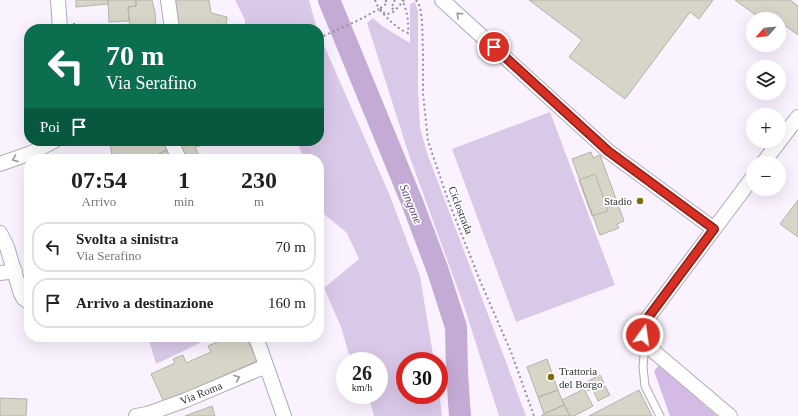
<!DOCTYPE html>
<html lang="it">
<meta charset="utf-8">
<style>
body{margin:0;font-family:Georgia,serif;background:#f6f6f6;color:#222;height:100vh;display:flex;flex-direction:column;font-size:15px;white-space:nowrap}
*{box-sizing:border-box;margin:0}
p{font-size:13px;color:#767676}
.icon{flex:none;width:22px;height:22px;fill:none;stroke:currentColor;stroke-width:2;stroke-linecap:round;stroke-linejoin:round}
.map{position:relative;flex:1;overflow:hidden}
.drawer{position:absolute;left:24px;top:154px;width:300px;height:188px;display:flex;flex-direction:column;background:#fff;border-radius:16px;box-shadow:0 4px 16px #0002}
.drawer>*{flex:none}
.banner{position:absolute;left:24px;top:24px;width:300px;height:122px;border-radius:16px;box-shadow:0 4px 16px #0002;background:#0b6e4f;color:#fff;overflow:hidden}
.needle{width:26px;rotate:243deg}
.buttons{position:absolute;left:746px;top:12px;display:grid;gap:8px}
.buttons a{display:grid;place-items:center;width:40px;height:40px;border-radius:50%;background:#fff;box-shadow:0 4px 16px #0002;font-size:20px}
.speed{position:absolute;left:336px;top:352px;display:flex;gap:8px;font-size:20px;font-weight:700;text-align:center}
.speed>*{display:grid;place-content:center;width:52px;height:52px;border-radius:50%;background:#fff;box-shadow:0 4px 16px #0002;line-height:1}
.speed small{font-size:10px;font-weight:400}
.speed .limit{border:6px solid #d22;background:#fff;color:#111}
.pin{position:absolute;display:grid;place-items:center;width:34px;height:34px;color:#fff;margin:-17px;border:2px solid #fff;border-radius:50%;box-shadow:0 1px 4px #0007}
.me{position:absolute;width:44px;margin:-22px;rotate:14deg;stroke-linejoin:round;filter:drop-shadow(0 0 3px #0008)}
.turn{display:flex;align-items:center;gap:14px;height:84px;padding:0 16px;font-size:18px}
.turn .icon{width:52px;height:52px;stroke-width:2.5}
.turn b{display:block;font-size:28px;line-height:34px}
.then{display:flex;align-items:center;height:38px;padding:0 16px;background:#0003;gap:8px;font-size:15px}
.eta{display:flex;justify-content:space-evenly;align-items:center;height:68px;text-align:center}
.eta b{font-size:24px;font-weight:600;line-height:28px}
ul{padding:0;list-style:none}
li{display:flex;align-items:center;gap:12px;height:50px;margin:0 8px 6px;padding:0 8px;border:2px solid #e0e0e0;border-radius:16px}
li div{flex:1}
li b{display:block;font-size:15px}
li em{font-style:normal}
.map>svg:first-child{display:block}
.green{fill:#dac8e8}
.forest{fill:#d4bbe6}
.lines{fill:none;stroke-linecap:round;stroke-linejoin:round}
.river{stroke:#c4abd5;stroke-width:22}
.building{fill:#d7d4c8;stroke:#b5b2a7}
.lane-casing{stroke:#b1abb6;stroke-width:9}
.street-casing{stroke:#b1abb6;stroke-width:16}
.path{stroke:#948f97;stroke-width:2;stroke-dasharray:2 3;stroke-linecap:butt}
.lane{stroke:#fff;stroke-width:7}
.street{stroke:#fff;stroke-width:14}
.path-bridge{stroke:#948f97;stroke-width:2;stroke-dasharray:2 3;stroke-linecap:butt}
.oneway{stroke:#9a989a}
.route-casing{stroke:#8d1f18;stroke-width:10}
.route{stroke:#d93025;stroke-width:7}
.poi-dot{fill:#7f6b04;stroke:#fff;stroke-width:1.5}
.labels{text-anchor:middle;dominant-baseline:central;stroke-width:3.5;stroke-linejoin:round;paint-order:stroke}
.poi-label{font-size:11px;fill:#343236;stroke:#fff;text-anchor:end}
.street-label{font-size:11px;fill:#343236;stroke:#fff}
.water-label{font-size:12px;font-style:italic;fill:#603f75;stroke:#fff}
</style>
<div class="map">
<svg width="798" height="416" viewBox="0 0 798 416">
<rect width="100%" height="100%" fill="#faf3ff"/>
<!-- green -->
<path class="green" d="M235,0H309L317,29H245V20Z
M415,2L418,11V90L420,128L427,153L503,354L526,416H499L464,306L409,155L367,23L373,18L382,26L410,43V4Z
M319,34L390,196L420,276L434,361H405V395H439V391L442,416H374L370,401L367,395H379V361H352L348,351L341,327L324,288L359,259L347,233L324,214L319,200V159H304L297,141H319Z
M550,112L615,285L516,322L452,149Z
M148,337H198L200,343L156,364Z"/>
<!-- forest -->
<path class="forest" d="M659,365L717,416H670L654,371Z"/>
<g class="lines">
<!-- river -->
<path class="river" d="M329,0L412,202L438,271L456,327L457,373L460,416"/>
</g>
<!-- building -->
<path class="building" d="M76,0H108V4L76,7Z
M108,0H136V6L128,7L129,21L109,22Z
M136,0H152L155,12L156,29H130L128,7L136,6Z
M171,0H209L211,13L227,17L226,29H176Z
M529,0H713L699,19L690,12L625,99L569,57L582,40Z
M735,0H790L798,6V35L779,21V19H776L771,15L768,19H761Z
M106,141H166L171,148L153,157L144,159H113L109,141L106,142Z
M176,141H201L203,145L195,147L201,159H184Z
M171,148L173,159H153V157Z
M591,152L593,158L600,155L624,221L617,224L619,228L600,235L572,159Z
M595,174L608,211L592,216L579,180Z
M798,200V237L780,224Z
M229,337H246L257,361L164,402L151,374L175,363L173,359L183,355L186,363L211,352L208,346Z
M547,359L558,390L538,397L527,367Z
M600,375L604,383L588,391L584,383Z
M605,386L610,395L598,401L594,392Z
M584,389L593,406L574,416H570L562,400Z
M558,390L564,405L544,414L538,397Z
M639,390L652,416H589Z
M0,398L27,399L26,416H0Z
M564,405L570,416H541L544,414Z
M212,406L215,416H185Z"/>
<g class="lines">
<!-- lane casing -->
<g class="lane-casing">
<path id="lane" d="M645,344L643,367L645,386L660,416"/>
</g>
<!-- street casing -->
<g class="street-casing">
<path id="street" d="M58,0L60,29
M168,0L172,29
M442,0L608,151L714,229
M171,141L179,159
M763,163L798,117
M0,164L31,153L54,141
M0,233L7,247L21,294L24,299L29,302
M0,273L15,271
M256,337L284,416
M136,416L147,414L186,400L266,366
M730,416L645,344L641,327L753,177"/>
</g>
<!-- path -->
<path class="path" d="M375,0L377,5L385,14C393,15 399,6 404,0
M386,0V4
M394,0L395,2L391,7L394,10
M416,0L420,7L422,20L423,52V93L428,141L448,200L481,283L511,352L534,416
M74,23L75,29
M319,38L359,20L379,9"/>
<!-- lane -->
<use href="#lane" class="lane"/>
<!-- street -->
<use href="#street" class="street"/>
<!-- path-bridge -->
<path class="path-bridge" d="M386,4L379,9C388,19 396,28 408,33C409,22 407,10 402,0"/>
</g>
<!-- one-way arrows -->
<defs><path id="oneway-chevron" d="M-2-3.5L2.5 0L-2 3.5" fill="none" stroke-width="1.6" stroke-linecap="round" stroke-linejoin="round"/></defs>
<g class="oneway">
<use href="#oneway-chevron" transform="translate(459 15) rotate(-138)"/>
<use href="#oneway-chevron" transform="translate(15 159) rotate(159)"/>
<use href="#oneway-chevron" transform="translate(237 378) rotate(-23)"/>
</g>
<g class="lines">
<!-- route casing -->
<g class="route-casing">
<path id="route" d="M494,47L608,151L714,229L641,327L643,335"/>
</g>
<!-- route -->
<use href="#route" class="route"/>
</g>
<!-- markers -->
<g class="poi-dot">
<circle cx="640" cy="201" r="4"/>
<circle cx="551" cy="377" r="4"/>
</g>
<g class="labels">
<!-- poi labels -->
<g class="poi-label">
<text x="632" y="201">Stadio</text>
<text x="559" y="371" text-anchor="start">Trattoria<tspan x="559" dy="13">del Borgo</tspan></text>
</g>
<!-- street labels -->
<g class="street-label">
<text transform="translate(461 210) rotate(69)">Ciclostrada</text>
<text transform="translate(201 393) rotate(-22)">Via Roma</text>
</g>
<!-- water labels -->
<g class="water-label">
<text transform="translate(411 204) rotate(68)">Sangone</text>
</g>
</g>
</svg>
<div class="buttons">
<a><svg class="needle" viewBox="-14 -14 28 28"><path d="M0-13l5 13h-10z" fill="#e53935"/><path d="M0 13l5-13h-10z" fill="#767676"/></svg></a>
<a><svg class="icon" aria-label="layers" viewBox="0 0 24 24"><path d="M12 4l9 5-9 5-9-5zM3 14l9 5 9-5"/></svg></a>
<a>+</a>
<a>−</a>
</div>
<div class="speed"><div>26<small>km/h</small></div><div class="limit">30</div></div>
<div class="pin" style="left:494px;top:47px;background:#d93025"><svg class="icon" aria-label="arrive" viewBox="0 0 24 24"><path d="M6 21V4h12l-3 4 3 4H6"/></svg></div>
<svg class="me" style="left:643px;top:335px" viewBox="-20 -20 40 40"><circle r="17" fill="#d93025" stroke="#fff" stroke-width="3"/><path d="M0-11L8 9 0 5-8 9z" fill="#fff"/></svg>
<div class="banner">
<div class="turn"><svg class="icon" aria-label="left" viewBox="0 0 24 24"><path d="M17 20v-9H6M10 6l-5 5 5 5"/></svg><div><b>70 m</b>Via Serafino</div></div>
<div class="then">Poi<svg class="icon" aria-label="arrive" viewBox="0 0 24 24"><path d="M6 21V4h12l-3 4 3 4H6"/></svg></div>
</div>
<section class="drawer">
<div class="eta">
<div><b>07:54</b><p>Arrivo</p></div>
<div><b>1</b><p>min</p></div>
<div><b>230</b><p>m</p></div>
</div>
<ul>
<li><svg class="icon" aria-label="left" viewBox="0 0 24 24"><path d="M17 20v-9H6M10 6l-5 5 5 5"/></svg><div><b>Svolta a sinistra</b><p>Via Serafino</p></div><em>70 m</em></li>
<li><svg class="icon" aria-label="arrive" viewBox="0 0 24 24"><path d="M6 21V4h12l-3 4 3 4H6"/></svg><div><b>Arrivo a destinazione</b></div><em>160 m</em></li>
</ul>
</section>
</div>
